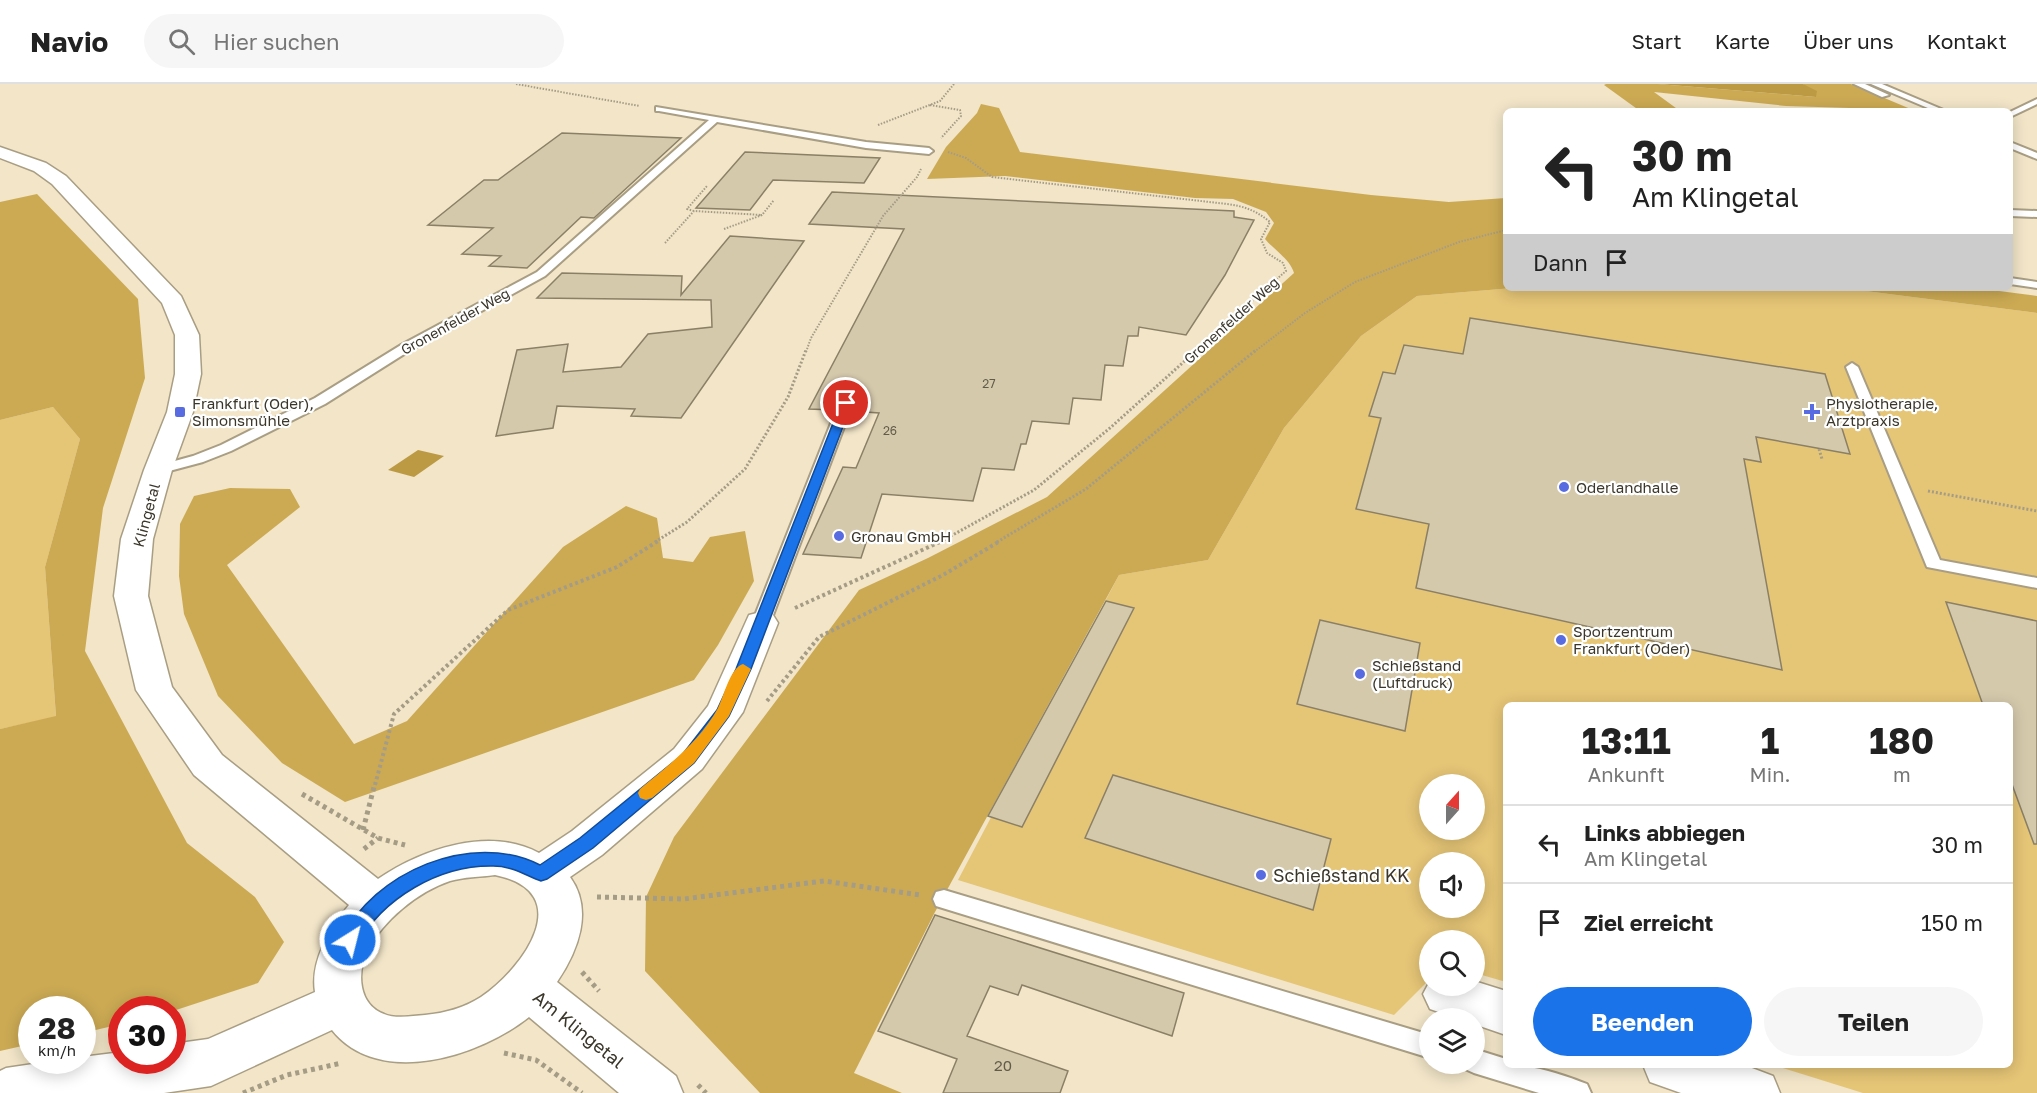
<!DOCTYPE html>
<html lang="de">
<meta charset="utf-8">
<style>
body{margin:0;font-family:"Golos Text",sans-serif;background:#f6f6f6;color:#222;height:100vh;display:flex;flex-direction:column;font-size:22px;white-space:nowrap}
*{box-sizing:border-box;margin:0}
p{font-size:20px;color:#767676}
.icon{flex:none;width:33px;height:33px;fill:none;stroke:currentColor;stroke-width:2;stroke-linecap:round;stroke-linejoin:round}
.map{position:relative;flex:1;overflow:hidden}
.details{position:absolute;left:1503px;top:618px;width:510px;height:366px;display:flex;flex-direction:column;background:#fff;border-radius:9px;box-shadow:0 3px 15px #0003}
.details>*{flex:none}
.guide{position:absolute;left:1503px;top:24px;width:510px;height:183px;border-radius:9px;box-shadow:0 3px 15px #0003;background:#fff;color:#222;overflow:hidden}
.needle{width:39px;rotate:21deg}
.tools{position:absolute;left:1419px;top:690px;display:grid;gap:12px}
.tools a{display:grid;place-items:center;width:66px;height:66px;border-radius:50%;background:#fff;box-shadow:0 3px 15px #0003;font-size:30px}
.speed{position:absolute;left:18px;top:912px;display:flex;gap:12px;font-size:30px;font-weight:700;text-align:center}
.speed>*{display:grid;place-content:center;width:78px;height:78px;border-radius:50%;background:#fff;box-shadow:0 3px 15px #0003;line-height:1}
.speed small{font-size:15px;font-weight:400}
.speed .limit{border:9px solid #d22;background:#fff;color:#111}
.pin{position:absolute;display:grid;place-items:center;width:51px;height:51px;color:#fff;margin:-26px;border:3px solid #fff;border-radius:50%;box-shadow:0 2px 6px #0007}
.me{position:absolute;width:66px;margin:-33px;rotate:36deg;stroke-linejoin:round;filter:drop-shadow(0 0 4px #0008)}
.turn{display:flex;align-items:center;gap:21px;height:126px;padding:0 30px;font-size:27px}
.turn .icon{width:78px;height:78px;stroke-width:2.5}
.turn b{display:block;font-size:42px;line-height:51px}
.then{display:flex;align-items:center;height:57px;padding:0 30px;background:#0003;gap:12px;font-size:22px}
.eta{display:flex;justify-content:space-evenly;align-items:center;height:102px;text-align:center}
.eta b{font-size:36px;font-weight:700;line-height:42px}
.cta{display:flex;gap:12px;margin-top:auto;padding:12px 30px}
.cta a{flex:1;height:69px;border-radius:36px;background:#1a73e8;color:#fff;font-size:24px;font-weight:700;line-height:69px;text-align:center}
.cta a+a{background:#f6f6f6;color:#222}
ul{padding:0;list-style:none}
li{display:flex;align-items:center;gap:18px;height:78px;padding:0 30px;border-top:2px solid #e0e0e0}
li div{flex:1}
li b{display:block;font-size:22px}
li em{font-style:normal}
header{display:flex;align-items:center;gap:36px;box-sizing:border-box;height:84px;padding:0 30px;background:#fff;border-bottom:2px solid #e0e0e0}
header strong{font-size:28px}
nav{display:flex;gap:33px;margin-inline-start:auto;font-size:21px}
.search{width:420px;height:54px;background:#f6f6f6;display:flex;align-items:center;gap:15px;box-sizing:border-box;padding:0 21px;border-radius:33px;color:#767676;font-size:22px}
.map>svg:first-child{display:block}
.green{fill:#e5c576;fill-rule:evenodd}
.forest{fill:#ccaa54}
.water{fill:#bc9a43}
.building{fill:#d5c9ac;stroke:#8b8066;stroke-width:1.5}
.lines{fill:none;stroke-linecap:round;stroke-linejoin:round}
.service-casing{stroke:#a99e83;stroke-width:4}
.minor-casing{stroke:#a99e83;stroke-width:3}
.path-far3{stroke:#a59c86;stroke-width:2;stroke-dasharray:1.5 1.5;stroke-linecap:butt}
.path-far2{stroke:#a59c86;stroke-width:3;stroke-dasharray:2 2;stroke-linecap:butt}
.path-far1{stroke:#a59c86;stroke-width:4;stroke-dasharray:3 3;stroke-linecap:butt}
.path{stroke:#a59c86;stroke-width:5;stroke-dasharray:4 4;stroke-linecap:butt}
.service{fill:#fff;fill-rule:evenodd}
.minor{fill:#fff;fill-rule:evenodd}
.route{fill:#1a73e8;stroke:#114b97;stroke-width:1.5}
.slow{fill:#f59e0b}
.poi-dot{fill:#586be1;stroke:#fff;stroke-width:2}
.labels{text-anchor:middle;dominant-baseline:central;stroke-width:4.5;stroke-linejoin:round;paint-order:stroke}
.number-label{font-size:12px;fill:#615b4a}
.far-street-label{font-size:14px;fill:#3a362a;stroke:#fff}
.poi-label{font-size:15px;fill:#3a362a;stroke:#fff;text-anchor:start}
.street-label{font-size:15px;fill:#3a362a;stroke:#fff}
.near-number-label{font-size:15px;fill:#615b4a}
.near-poi-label{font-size:18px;fill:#3a362a;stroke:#fff;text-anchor:start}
.near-street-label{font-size:18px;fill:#3a362a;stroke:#fff}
</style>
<header>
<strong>Navio</strong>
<div class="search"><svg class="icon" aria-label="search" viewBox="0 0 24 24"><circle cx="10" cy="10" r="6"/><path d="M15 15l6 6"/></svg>Hier suchen</div>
<nav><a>Start</a><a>Karte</a><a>Über uns</a><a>Kontakt</a></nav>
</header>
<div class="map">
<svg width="2037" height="1009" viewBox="0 0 2037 1009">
<rect width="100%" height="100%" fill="#f2e5c8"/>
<!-- green -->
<path class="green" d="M1513,204H1842L2037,229V1009H1863L1773,981H2010V621H1506V898L1475,889L1474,856H1430L1429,896L1394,931L958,796L1119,491L1208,476L1284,344L1361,252L1417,212ZM1430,700H1474V746H1430ZM1430,778H1474V824H1430Z
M53,323L80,355L45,483L56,633L0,645V336Z"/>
<!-- forest -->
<path class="forest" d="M1606,0H1658L1816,13L1803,0H1851L1913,26L1786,22L1654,8L1680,27H1640L1604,1Z
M981,20L999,24L1020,68L1371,111L1449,118L1506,114V204H1513L1417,212L1361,252L1284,344L1208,476L1119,491L935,828L854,989L902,1009H760L645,887L646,813L674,753L859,506L928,474L1047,413L1294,189C1290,175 1274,166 1265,155L1274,139L1266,128L1233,115L1195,114L1005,92L927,95L946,63L977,29Z
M37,110L138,215L145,294L103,424L85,567L187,759L255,813L284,858L258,899L173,927L122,926L121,940L83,949L82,926H32L31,960L0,967V645L56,632L45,483L80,355L53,323L0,336V118Z
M1842,204H1976L2037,212V229Z
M230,404L290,405L300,423L227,481L354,660L407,637L563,463L626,422L657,434L663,474L693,478L710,453L745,447L754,497L718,561L694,596L345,718L282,679L218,612L184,530L179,492L180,440L194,412Z"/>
<!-- water -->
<path class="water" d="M1658,0H1803L1817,7L1816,13Z
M418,366L444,372L414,393L388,386Z"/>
<!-- building -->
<path class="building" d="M562,49L681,54L594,134L581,133L527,184L489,182L501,172L462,170L493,144L428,141L484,96H498Z
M745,68L880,74L864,99L773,96L750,126L696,124Z
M832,108L1234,127V133L1254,136L1225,191L1186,251L1139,243L1138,252H1128L1123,282L1105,281L1101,316L1073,314L1069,340L1032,337L1026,360H1021L1014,386L982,384L973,417L882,410L861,474L803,470L843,383L856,384L879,329L852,327L855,318L847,313L838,317L834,326L809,325L904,145L809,140Z
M730,152L804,157L681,334L631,332L635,325L557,322L553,344L496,352L517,266L568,260L563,288L621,283L648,250L712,243L711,216L537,214L562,189L682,192L681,211Z
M1470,234L1825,290L1850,370L1756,353L1761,378L1744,375L1782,586L1416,504L1429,440L1356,425L1381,334L1369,332L1383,288L1395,290L1404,261L1463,270Z
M1106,517L1134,524L1022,743L988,732Z
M1946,518L2037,537V760H2034L2010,695V621H1983Z
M1320,536L1420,559L1405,647L1297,620Z
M1113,691L1331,755L1313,826L1085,754Z
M935,831L1184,909L1172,952L1022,901L1018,911L990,902L967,952L1068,987L1060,1009H943L957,975L878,947Z"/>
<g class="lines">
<!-- service casing -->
<g class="service-casing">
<path id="service" d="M1854,0H1865L1889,11L1882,13Z
M1871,0H1882L1946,27H1935Z
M2037,15V20L2010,33V28Z
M656,23L866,58L929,64L933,67L929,70L866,64L717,38L545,192L409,267L325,320L231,367L203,378L158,390L153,389L151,386L153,383L193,372L221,361L315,314L401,261L537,188L709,36L659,27H656Z
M2010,58L2037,69V75L2010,64Z
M2010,126L2037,127V133L2010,132Z
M2010,194L2037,198V204L2010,200Z
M1852,279L1858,283L1940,476L2037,494V504L1927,483L1846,283Z
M846,315L853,319L770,539L767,543H755L752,539L839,319Z
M944,806L1430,951V974L936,822L933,815L936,808Z
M1474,965L1506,975V981C1534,981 1561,990 1587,1000L1591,1009H1539L1474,989L1465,985L1463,980H1474Z"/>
</g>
<!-- minor casing -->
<g class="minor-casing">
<path id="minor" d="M0,63L46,79L66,92L181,212L199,251L201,290L193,328L172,386L153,455L148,512L172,603L222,671L378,795C422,765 489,742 539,769L572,747L674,665L708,622L749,531L761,528L773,531L778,539L743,628L702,685L602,771L570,793C594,826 578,867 557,898L676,992L683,1009H619L529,933C480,972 379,1005 332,946L211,1002L164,1009H0V987L6,984L60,976H82V973L122,968V976H172V960L208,955L315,908C310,877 330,844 349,821L194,691L136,606L114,512L121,455L144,386L167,328L175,290V251L162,219L52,100L34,87L0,74ZM495,791C578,808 524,884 481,913C464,924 445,929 425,931C413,932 395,935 384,930C358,920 357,889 367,867C383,837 417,808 450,797C464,793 480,793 495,791Z
M1430,897V902H1474V897L1506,907V951L1474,940V934H1456L1430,925L1423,910Z
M1643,981H1744L1773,992L1780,1009H1681L1650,998Z"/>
</g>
<!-- path-far3 -->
<path class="path-far3" d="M516,0L640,22
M930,21L960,26L961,32L941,54
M878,41L940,17L954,0
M948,68L966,74L992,93L1227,120C1244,122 1257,127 1270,138L1261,155L1267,169L1283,179L1286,187L1195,268
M694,127L687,125L707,102
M724,145L762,131L774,116
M665,159L694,127L762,131
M806,268L811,254L883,132L917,93L921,85
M1254,268L1305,229L1355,198L1459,158L1506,146"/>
<!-- path-far2 -->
<path class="path-far2" d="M1819,365L1822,375
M1928,407L2037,427
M655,458L687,438L745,385L788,313L806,266
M940,458L1034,406L1110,344L1197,266
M997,458L1086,405L1256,266"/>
<!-- path-far1 -->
<path class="path-far1" d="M795,524L942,457
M767,617L819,553L943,491L1000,457
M375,701L394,630L508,526L617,483L658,457"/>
<!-- path -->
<path class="path" d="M302,710L378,754L405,761
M363,746L375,699
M364,765L378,754
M597,813L684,815L824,797L920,811
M582,888L599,907
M504,969L536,976L582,1009
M698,1001L706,1009
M243,1009L287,991L342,979"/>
<!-- service -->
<use href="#service" class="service"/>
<!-- minor -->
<use href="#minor" class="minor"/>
</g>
<!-- route -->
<path class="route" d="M846,315L852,319L751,585L729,632L694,679L593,764L547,795L541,797C525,791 512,782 493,782C439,781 383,814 357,861L350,864L343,861L341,856C373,788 472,746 540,781L580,754L682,671L717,626L736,585L841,319Z"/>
<!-- slow -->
<path class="slow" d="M743,580L751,585L729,632L694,679L652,714L646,716L640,714L638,709L640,705C669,681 700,657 718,624C724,612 730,584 743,580Z"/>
<!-- markers -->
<g class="poi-dot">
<rect x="174" y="322" width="12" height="12" rx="3"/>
<path d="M1809 319h6v6h6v6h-6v6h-6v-6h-6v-6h6z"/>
<circle cx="1564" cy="403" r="6"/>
<circle cx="839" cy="452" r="6"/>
<circle cx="1561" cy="556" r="6"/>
<circle cx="1360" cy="590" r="6"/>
<circle cx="1261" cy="791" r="6"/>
</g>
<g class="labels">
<!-- number labels -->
<g class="number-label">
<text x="989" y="299">27</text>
<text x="890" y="346">26</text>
</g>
<!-- far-street labels -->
<g class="far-street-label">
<text transform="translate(1231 236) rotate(-42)">Gronenfelder Weg</text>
<text transform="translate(455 237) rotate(-29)">Gronenfelder Weg</text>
</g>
<!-- poi labels -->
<g class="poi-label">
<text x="192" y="319">Frankfurt (Oder),<tspan x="192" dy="17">Simonsmühle</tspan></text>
<text x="1826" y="319">Physiotherapie,<tspan x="1826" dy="17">Arztpraxis</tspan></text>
<text x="1576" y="403">Oderlandhalle</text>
<text x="851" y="452">Gronau GmbH</text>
<text x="1573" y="547">Sportzentrum<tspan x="1573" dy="17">Frankfurt (Oder)</tspan></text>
<text x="1372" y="581">Schießstand<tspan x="1372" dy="17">(Luftdruck)</tspan></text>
</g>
<!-- street labels -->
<g class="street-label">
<text transform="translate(146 431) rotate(-75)">Klingetal</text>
</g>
<!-- near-number labels -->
<g class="near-number-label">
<text x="1003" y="981">20</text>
</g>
<!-- near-poi labels -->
<g class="near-poi-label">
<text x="1273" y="791">Schießstand KK</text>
</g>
<!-- near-street labels -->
<g class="near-street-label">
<text transform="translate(579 945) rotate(39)">Am Klingetal</text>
</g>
</g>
</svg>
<div class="tools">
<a><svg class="needle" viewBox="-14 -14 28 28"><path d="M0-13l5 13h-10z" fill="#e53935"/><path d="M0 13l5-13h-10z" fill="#767676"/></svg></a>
<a><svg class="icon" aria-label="sound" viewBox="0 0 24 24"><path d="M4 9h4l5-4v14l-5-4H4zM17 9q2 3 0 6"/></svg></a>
<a><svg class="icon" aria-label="search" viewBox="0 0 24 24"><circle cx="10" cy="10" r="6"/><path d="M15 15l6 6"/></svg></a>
<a><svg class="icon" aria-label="layers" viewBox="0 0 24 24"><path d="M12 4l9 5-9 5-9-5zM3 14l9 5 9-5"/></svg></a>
</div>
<div class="speed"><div>28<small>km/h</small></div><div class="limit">30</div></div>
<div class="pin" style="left:846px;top:319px;background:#d93025"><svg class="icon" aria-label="arrive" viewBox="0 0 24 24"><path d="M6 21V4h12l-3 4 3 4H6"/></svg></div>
<svg class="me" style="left:350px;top:856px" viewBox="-20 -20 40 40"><circle r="17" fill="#1a73e8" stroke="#fff" stroke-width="3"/><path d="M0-11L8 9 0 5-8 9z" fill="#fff"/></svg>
<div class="guide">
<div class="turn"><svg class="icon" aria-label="left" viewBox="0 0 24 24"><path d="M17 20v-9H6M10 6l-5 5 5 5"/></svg><div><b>30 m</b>Am Klingetal</div></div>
<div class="then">Dann<svg class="icon" aria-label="arrive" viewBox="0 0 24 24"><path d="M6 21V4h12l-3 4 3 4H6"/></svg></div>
</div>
<section class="details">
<div class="eta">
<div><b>13:11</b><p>Ankunft</p></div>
<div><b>1</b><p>Min.</p></div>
<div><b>180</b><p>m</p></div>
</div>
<ul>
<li><svg class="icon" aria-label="left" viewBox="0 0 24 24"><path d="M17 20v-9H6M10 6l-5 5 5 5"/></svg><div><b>Links abbiegen</b><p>Am Klingetal</p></div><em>30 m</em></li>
<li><svg class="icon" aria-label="arrive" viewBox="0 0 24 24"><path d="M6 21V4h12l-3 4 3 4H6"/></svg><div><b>Ziel erreicht</b></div><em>150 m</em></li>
</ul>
<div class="cta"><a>Beenden</a><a>Teilen</a></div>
</section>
</div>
